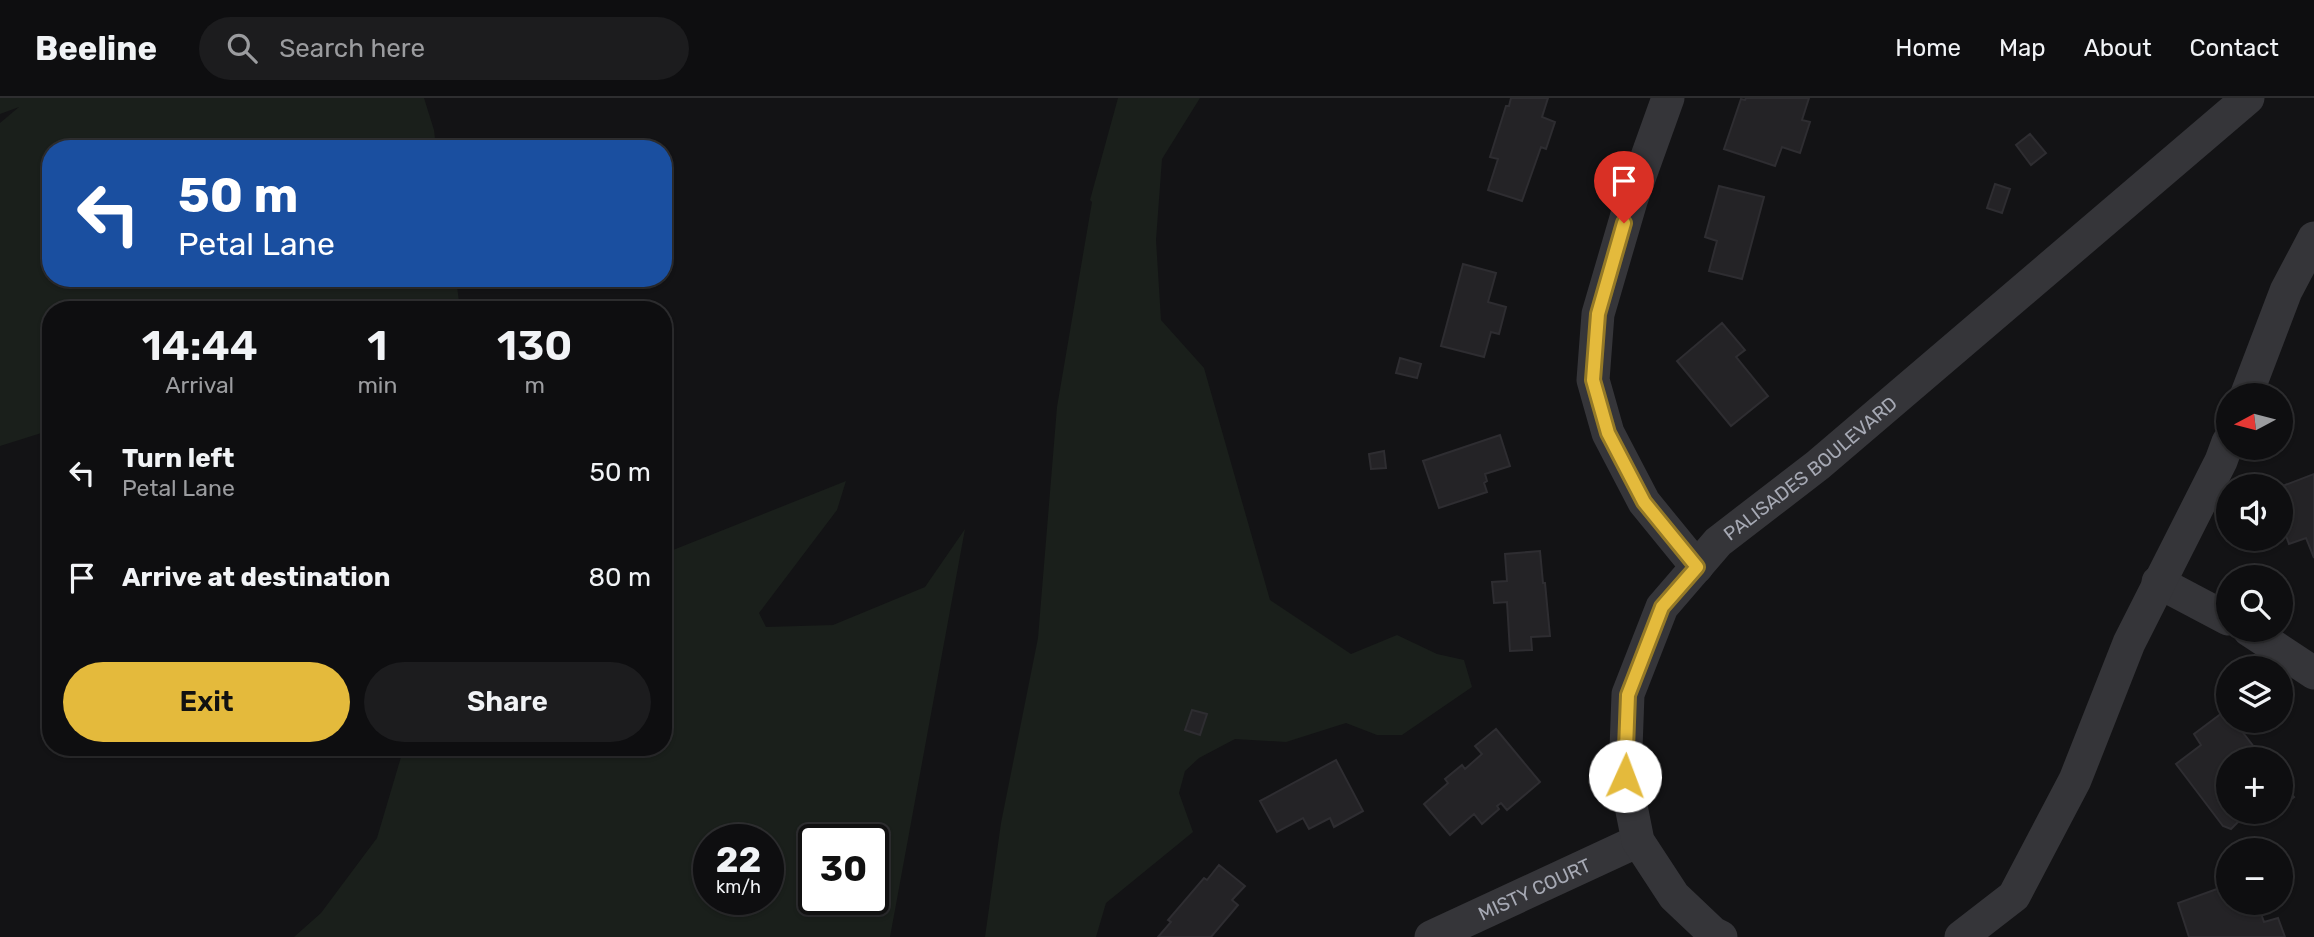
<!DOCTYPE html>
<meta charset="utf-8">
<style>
body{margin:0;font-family:Rubik,sans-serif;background:#1c1c1e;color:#f1f3f6;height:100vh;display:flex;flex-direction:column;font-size:26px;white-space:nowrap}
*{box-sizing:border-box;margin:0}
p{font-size:23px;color:#9b9c9f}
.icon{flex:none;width:38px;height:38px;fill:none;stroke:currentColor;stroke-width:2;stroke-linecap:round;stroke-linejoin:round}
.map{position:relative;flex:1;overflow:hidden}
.sheet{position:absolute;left:42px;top:203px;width:630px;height:455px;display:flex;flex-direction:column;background:#0e0e10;border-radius:28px;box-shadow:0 2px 5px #0004,0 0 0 2px #2e2e30}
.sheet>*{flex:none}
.top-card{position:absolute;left:42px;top:42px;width:630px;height:147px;border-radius:28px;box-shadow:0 2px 5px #0004,0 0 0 2px #2e2e30;background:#1a4fa0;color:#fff;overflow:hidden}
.needle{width:46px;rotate:263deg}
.buttons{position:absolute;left:2216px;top:285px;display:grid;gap:14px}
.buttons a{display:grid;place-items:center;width:77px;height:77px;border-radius:50%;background:#0e0e10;box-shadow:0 2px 5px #0004,0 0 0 2px #2e2e30;font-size:35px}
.speed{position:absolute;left:693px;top:726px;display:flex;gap:14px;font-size:35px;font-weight:700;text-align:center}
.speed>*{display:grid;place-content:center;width:91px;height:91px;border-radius:50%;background:#0e0e10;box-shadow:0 2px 5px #0004,0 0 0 2px #2e2e30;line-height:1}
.speed small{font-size:18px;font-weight:400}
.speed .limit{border:4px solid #111;border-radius:10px;background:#fff;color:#111}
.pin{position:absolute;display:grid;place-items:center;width:60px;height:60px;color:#fff;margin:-72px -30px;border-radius:50% 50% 50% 0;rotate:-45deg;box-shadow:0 0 7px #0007}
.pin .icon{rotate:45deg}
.me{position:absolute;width:77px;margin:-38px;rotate:2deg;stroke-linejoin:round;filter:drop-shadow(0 0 5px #0008)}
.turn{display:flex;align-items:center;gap:24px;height:147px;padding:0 21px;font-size:32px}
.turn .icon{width:91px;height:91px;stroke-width:2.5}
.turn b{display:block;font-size:49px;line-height:60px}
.eta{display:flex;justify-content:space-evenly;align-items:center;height:119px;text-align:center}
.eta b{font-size:42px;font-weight:600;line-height:49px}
.button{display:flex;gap:14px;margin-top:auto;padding:14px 21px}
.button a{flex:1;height:80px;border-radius:42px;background:#e4ba3c;color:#111;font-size:28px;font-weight:600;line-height:80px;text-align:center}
.button a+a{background:#1c1c1e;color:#f1f3f6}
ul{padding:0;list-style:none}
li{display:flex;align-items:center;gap:21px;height:105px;padding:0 21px}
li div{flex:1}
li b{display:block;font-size:26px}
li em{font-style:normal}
header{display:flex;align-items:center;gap:42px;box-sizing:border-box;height:98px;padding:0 35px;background:#0e0e10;border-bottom:2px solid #2e2e30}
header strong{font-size:33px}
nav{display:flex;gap:38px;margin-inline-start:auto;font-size:24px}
.search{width:490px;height:63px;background:#1c1c1e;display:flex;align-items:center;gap:18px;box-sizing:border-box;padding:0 24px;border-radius:38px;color:#9b9c9f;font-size:26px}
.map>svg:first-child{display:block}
.green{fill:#1a1f1b;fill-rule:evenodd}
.building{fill:#242326;stroke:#2e2d31;stroke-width:2}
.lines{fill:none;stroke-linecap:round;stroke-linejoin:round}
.street{stroke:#353539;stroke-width:33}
.route-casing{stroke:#947927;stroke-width:18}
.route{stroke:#e4ba3c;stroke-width:12}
.labels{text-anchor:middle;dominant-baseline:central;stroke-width:7;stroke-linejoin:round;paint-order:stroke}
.street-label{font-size:19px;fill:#a6a9b4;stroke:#0e0e10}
</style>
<header>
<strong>Beeline</strong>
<div class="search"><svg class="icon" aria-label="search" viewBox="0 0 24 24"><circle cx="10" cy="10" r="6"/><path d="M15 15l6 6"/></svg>Search here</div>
<nav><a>Home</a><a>Map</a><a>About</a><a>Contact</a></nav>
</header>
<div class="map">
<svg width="2314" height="839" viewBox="0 0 2314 839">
<rect width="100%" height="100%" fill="#131315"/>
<!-- green -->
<path class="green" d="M0,0H424L434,32L436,51H51V180H456L460,212H51V332L0,348V25L19,9L0,16Z
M1118,0H1200L1162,61L1156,142L1161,222L1204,270L1270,502L1351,556L1397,537L1437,556L1464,562L1472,589L1402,637H1377L1346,625L1286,644L1235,641L1199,660L1185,673L1179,695L1193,734L1106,805L1096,839H985L1001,725L1038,540L1057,309L1092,104L1090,102Z
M846,383L837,412L759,515L766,529L833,527L925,489L965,431L890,839H294L321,815L377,740L401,659V649H663V456ZM709,742H768V802H709ZM814,742H873V802H814Z"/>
<!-- building -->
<path class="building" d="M1511,0H1548L1542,19L1555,24L1546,51L1541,49L1522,103L1488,92L1498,61L1490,59L1506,8H1509Z
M1746,0H1809L1802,22L1810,24L1800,55L1782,49L1775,68L1724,51L1741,1L1745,2Z
M2030,36L2046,55L2031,67L2016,47Z
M1995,86L2010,91L2002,115L1987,110Z
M1719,88L1764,99L1742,181L1709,173L1717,143L1705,139Z
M1463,166L1496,175L1488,204L1506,209L1499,236L1491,234L1484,259L1441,248Z
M1722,225L1745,252L1736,259L1768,298L1731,328L1677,263Z
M1400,260L1421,266L1417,280L1396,275Z
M1500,337L1510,368L1485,376L1487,383L1484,385L1487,394L1439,410L1423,363Z
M1384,353L1386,370L1371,371L1369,356Z
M2314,376V460L2306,440L2289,446L2280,421V389Z
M1540,453L1543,485H1545L1550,538L1531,539L1532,552L1510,553L1507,504L1494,505L1492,484L1507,483L1505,456Z
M1192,612L1207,616L1200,637L1185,632Z
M2226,612L2228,623H2234L2264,662H2228V714H2233L2238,724L2231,731L2223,728L2176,666L2201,647L2194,636Z
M1496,631L1540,684L1507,712L1501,705L1497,708L1499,711L1482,726L1474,716L1450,737L1424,706L1448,685L1445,681L1462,667L1465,671L1482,656L1475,648Z
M1336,662L1363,713L1334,729L1330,720L1309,731L1303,720L1277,734L1260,703Z
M2281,682L2294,699L2282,708L2280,706Z
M1219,767L1245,788L1232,802L1238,807L1211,839H1158L1171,824L1168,822L1204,780L1207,782Z
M2228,787V805H2263L2258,807L2264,824L2278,820L2285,839H2189L2178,805Z"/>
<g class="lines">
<!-- street -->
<g class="street">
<path d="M1668,0L1631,103L1598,216L1593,282L1608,335L1644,404L1697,469"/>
<path d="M2246,298L2286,193L2314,140"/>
<path d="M2158,484L2228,521"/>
<path d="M2249,532L2314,575"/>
<path id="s1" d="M1431,839L1638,743"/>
<path id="s2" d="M1721,839L1713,835L1674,798L1638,743L1625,678L1628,596L1662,509L1718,444L1818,367L2248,0"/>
<path d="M1961,839L2014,798L2075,682L2129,545L2221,363L2228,344"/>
</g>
</g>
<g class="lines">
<!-- route casing -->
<g class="route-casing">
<path id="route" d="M1624,125L1598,216L1593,282L1608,335L1644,404L1697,469L1662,509L1628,597L1625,678"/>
</g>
<!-- route -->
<use href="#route" class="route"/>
</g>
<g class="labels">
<!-- street labels -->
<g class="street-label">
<text stroke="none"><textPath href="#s2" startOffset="574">PALISADES BOULEVARD</textPath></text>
<text stroke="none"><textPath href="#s1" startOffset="114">MISTY COURT</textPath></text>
</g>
</g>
</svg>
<div class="buttons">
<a><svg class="needle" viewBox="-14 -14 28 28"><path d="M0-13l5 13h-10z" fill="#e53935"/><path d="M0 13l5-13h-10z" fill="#9b9c9f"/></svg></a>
<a><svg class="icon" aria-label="sound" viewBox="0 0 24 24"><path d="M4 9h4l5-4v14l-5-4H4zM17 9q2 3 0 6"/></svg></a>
<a><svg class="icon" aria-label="search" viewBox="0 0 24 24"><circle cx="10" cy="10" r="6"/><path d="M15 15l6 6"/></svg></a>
<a><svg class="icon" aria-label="layers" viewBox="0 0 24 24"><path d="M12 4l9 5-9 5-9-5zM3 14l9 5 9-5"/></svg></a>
<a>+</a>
<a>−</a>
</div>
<div class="speed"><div>22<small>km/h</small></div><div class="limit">30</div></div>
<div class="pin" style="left:1624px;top:125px;background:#d93025"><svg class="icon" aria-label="arrive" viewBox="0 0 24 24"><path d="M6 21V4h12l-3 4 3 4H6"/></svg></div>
<svg class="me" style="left:1625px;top:678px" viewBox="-20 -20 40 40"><circle r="19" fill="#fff"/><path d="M0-13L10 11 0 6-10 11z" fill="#e4ba3c"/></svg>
<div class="top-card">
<div class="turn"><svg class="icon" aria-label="left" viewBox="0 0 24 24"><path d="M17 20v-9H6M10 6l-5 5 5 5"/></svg><div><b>50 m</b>Petal Lane</div></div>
</div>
<section class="sheet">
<div class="eta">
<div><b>14:44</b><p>Arrival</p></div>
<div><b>1</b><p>min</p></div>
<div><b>130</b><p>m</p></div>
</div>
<ul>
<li><svg class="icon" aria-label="left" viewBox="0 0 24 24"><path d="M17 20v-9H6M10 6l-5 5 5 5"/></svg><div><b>Turn left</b><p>Petal Lane</p></div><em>50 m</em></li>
<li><svg class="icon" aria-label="arrive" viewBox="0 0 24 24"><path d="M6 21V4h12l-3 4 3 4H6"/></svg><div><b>Arrive at destination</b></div><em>80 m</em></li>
</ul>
<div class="button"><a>Exit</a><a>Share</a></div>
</section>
</div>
